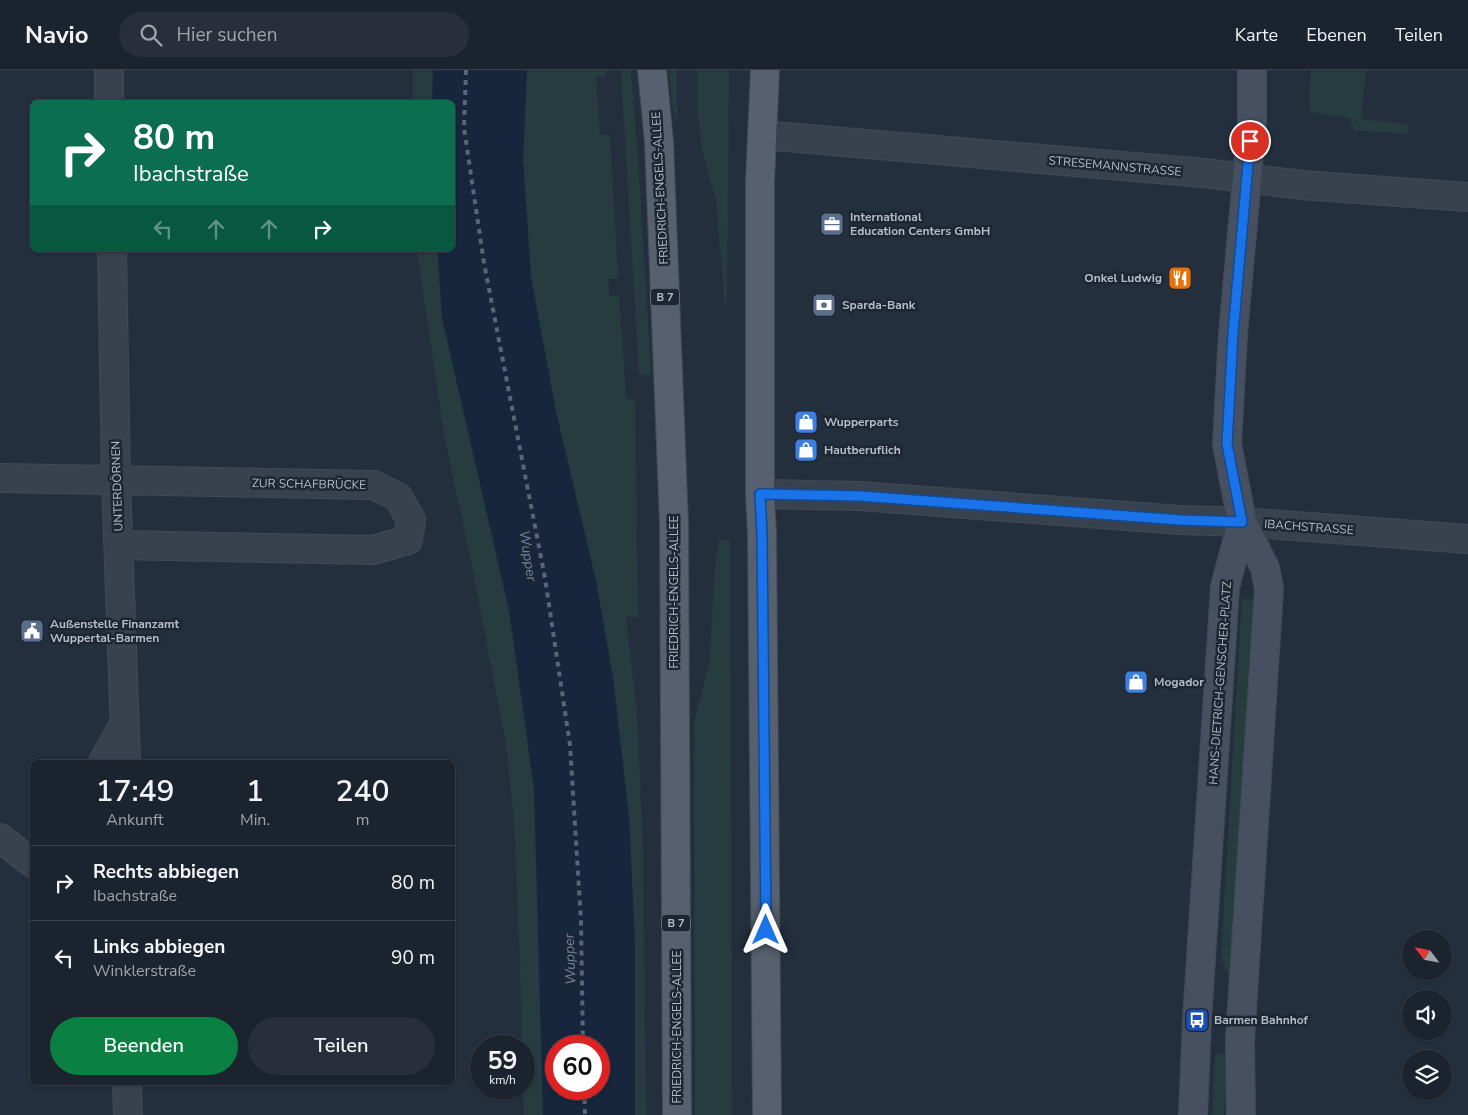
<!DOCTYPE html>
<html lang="de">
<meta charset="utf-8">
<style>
body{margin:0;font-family:"Nunito Sans",sans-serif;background:#282f3a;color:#f1f3f6;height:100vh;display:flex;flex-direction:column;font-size:19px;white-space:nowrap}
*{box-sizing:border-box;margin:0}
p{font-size:16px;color:#a0a4aa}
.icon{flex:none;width:28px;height:28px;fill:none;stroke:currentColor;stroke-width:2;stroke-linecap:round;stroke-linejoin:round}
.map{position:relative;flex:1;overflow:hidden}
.details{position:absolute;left:30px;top:690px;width:425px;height:325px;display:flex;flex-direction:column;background:#1b232e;border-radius:8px;box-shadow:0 1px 4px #0004,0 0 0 1px #39404a}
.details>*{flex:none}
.top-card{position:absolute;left:30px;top:30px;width:425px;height:152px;border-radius:8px;box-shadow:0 1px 4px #0004,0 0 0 1px #39404a;background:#0b6e4f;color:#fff;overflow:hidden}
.needle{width:32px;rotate:302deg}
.controls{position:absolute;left:1402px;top:860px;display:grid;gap:10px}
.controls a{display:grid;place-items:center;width:50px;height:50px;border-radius:50%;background:#1b232e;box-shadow:0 1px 4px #0004,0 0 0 1px #39404a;font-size:25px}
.speed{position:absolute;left:470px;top:965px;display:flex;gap:10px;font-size:25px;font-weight:700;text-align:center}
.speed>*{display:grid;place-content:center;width:65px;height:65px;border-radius:50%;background:#1b232e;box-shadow:0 1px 4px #0004,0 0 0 1px #39404a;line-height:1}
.speed small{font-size:12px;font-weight:400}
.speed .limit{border:8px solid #d22;background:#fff;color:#111}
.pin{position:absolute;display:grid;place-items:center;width:42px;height:42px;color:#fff;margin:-21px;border:2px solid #fff;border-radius:50%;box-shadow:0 1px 5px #0007}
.me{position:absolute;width:55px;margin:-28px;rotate:0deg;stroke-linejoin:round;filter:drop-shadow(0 0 4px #0008)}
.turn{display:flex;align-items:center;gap:18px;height:105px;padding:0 20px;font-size:22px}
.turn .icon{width:65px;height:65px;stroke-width:2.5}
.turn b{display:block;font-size:35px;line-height:42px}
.lanes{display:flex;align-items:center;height:48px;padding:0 20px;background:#0003;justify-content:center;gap:25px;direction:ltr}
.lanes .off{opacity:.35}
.eta{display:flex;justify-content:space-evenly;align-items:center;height:85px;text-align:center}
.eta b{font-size:30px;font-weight:600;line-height:35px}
.cta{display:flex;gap:10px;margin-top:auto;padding:10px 20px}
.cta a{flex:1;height:58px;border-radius:30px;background:#0b8043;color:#fff;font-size:20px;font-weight:600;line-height:58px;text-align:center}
.cta a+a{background:#282f3a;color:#f1f3f6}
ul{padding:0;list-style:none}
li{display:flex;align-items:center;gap:15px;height:75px;padding:0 20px;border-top:1px solid #39404a}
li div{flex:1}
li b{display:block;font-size:19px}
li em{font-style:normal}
header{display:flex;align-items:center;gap:30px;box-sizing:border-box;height:70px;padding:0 25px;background:#1b232e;border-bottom:1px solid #39404a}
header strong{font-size:24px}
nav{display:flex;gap:28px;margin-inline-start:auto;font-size:18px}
.search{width:350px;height:45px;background:#282f3a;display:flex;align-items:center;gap:12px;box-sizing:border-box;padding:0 18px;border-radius:28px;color:#a0a4aa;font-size:19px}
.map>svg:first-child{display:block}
.green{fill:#263c3f}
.water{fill:#17263c;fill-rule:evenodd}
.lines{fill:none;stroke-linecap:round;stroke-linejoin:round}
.minor-casing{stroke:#414a57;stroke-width:30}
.tertiary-casing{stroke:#414a57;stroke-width:30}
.secondary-casing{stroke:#414a57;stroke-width:30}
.primary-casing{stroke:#414a57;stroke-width:30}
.minor{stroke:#38414e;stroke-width:28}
.tertiary{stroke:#38414e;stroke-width:28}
.secondary{stroke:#465061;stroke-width:28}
.primary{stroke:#56606e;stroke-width:28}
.rail{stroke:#5a6575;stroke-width:4;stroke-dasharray:5 5;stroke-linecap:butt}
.route-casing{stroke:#114b97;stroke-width:12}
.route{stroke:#1a73e8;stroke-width:9}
.labels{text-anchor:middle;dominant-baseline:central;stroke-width:5;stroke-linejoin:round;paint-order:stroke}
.shield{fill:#1d2633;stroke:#878f9c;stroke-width:1}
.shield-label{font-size:11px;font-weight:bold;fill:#b4bcc9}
.street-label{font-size:12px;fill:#b4bcc9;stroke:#1d2633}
.poi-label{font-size:12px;font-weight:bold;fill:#b4bcc9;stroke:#1d2633;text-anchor:start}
.water-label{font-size:14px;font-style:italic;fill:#6d86a8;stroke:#1d2633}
</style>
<header>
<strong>Navio</strong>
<div class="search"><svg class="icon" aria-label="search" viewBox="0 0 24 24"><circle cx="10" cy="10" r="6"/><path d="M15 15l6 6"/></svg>Hier suchen</div>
<nav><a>Karte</a><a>Ebenen</a><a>Teilen</a></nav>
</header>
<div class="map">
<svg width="1468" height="1045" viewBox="0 0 1468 1045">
<rect width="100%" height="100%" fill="#242f3e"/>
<!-- green -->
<path class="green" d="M413,0H433L432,32H413Z
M527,0H606V6L596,7L600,65H610L618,208L608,209L609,226H619L626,327L635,331L638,548L626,547L637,644L643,778L646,1045H635V874L629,748L613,608L596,511L556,342L531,207L523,91Z
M621,0H631L639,102L651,305L639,304Z
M669,0H677V53L672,34Z
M698,0H729L727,227L725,237L716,131L701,74L698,45Z
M1311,0H1366L1361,49L1408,54L1407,64L1355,60L1351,54L1350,48L1310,42L1309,28Z
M417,180H437L442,248L508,538L537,719L545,1045H523L524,976H522L520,889L514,748L505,668L472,497L444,364Z
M719,469L730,470L732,1045H695L694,653L710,590L715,494Z
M1242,529H1255L1234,907L1226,902L1221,887Z
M1223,982L1228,989L1224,1045H1212L1215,985Z"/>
<!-- water -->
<path class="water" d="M433,0H527L523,91L531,207L556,342L596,511L613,608L629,748L635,874V1045H543L534,720L509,538L442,248L438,180H452V32H432ZM556,976H599V1019H556Z"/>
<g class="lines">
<!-- minor casing -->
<g class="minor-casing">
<path id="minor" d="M762,65L1204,103L1302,115L1468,127
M0,408L373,415L398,427L411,450L408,470L373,480L119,475
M760,424L860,426L1180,450L1242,452L1468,469"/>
</g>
<!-- tertiary casing -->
<g class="tertiary-casing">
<path id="tertiary" d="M109,0V32
M112,180L116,410L126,692
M103,692L124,654
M0,768L32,793
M127,1012L128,1045"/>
</g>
<!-- secondary casing -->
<g class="secondary-casing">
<path id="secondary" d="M1193,1045L1197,950L1225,517L1242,452
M1241,1045L1240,969L1269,519L1265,498L1242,452L1227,374L1233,264L1252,52V0"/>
</g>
<!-- primary casing -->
<g class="primary-casing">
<path id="primary" d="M652,0L659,72L674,454L677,1045
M765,0L760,111V424L762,464L767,1045"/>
</g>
<!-- minor -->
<use href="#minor" class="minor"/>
<!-- tertiary -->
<use href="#tertiary" class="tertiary"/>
<!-- secondary -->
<use href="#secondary" class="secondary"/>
<!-- primary -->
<use href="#primary" class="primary"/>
<!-- rail -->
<path class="rail" d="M466,0L464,58L484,193L545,508L570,675L581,851L583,976
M584,1019L585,1045"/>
</g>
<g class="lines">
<!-- route casing -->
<g class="route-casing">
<path id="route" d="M766,860L762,464L760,424L860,426L1180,450L1242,452L1227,374L1233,264L1250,71"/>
</g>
<!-- route -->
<use href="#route" class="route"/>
</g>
<!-- icons -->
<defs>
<g id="office-square" transform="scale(1.25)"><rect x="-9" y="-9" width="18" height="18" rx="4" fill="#5c6f8a" stroke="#1d2633"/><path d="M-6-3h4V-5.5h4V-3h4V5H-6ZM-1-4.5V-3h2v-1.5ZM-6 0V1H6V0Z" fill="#fff"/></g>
<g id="restaurant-square" transform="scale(1.25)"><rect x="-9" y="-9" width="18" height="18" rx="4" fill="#e8710a" stroke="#1d2633"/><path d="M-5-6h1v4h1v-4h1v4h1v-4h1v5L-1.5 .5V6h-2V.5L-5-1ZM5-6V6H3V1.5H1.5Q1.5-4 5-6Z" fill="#fff"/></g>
<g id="bank-square" transform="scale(1.25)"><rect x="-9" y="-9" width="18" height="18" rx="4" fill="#5c6f8a" stroke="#1d2633"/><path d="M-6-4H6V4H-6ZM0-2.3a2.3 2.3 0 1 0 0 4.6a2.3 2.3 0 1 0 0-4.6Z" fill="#fff"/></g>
<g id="shop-square" transform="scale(1.25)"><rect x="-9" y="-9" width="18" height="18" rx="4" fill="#3f7fe0" stroke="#1d2633"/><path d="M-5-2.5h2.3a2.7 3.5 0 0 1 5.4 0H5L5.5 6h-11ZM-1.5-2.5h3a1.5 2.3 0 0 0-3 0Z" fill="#fff"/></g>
<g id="civic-square" transform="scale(1.25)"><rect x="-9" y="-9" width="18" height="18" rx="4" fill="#5c6f8a" stroke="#1d2633"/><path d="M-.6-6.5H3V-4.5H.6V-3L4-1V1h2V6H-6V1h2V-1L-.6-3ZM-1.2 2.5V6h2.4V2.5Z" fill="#fff"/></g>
<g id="bus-square" transform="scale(1.25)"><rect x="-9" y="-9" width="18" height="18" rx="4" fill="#1a4fb4" stroke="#1d2633"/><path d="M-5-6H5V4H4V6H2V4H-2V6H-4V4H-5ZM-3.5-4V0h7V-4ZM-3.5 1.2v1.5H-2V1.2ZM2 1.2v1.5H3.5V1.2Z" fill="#fff"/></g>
</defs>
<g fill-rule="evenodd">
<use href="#office-square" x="832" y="154"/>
<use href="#restaurant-square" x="1180" y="208"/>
<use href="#bank-square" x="824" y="235"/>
<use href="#shop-square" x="806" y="352"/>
<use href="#shop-square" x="806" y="380"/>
<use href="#civic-square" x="32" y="561"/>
<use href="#shop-square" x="1136" y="612"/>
<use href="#bus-square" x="1197" y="950"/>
</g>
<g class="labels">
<!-- shield labels -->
<g class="shield">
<rect x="651" y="218.5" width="28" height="17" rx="4"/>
<rect x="662" y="844.5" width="28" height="17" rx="4"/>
</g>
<g class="shield-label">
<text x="665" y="227">B 7</text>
<text x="676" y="853">B 7</text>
</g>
<!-- street labels -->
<g class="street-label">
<text transform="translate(1115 96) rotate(5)">STRESEMANNSTRASSE</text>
<text transform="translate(660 118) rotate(-93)">FRIEDRICH-ENGELS-ALLEE</text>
<text transform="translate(309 414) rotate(1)">ZUR SCHAFBRÜCKE</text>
<text transform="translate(117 416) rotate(-92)">UNTERDÖRNEN</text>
<text transform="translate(1309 457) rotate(4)">IBACHSTRASSE</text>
<text transform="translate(674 522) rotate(-90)">FRIEDRICH-ENGELS-ALLEE</text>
<text transform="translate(1220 613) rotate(-86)">HANS-DIETRICH-GENSCHER-PLATZ</text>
<text transform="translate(677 957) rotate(-90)">FRIEDRICH-ENGELS-ALLEE</text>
</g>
<!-- poi labels -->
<g class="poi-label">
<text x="850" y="147">International<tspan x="850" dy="14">Education Centers GmbH</tspan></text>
<text x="1162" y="208" text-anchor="end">Onkel Ludwig</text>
<text x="842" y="235">Sparda-Bank</text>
<text x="824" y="352">Wupperparts</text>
<text x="824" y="380">Hautberuflich</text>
<text x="50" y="554">Außenstelle Finanzamt<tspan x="50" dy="14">Wuppertal-Barmen</tspan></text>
<text x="1154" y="612">Mogador</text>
<text x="1214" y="950">Barmen Bahnhof</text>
</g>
<!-- water labels -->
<g class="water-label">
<text transform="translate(528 486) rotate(81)">Wupper</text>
<text transform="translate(570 889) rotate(-92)">Wupper</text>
</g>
</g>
</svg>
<div class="controls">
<a><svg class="needle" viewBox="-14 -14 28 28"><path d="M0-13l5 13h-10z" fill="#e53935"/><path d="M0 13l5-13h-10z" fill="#a0a4aa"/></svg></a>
<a><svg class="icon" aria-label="sound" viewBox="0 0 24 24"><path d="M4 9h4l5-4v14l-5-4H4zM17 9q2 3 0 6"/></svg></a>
<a><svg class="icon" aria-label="layers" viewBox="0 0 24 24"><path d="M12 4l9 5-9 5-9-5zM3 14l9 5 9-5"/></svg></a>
</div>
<div class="speed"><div>59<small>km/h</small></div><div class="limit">60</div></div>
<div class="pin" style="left:1250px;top:71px;background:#d93025"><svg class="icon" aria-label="arrive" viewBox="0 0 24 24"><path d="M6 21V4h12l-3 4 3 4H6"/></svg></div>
<svg class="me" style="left:766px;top:860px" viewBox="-20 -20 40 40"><path d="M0-17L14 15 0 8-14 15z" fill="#1a73e8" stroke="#fff" stroke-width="4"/></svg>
<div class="top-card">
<div class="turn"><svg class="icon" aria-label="right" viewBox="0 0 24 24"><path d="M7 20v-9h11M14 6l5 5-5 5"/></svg><div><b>80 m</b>Ibachstraße</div></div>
<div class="lanes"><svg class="icon off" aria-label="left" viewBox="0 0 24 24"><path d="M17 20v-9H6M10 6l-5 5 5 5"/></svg><svg class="icon off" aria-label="ahead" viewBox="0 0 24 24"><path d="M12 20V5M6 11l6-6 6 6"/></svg><svg class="icon off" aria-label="ahead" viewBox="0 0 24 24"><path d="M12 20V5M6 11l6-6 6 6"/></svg><svg class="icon" aria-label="right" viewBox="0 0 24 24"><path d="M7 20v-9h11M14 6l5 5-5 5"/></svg></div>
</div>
<section class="details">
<div class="eta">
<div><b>17:49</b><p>Ankunft</p></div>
<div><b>1</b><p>Min.</p></div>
<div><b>240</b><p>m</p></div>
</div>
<ul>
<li><svg class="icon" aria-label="right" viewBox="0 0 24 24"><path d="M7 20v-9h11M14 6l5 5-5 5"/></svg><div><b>Rechts abbiegen</b><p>Ibachstraße</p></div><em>80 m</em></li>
<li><svg class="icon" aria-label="left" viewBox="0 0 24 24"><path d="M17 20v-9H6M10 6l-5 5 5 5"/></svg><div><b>Links abbiegen</b><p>Winklerstraße</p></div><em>90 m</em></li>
</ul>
<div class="cta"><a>Beenden</a><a>Teilen</a></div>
</section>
</div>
